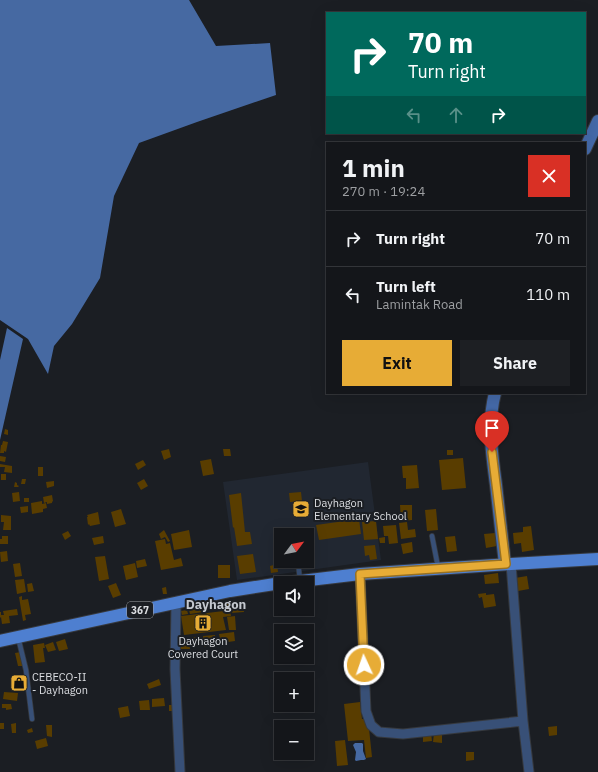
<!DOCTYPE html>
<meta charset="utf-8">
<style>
body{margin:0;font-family:"IBM Plex Sans",sans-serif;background:#1d1f23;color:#f1f3f6;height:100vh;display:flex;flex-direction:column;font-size:15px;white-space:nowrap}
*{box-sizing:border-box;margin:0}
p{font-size:13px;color:#9d9fa2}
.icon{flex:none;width:22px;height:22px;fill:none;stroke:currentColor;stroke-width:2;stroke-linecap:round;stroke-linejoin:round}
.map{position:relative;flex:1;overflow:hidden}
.side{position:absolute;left:326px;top:142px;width:260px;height:252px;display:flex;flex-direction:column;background:#14161a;border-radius:0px;box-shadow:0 4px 16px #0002,0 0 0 1px #333539}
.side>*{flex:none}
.guide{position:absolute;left:326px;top:12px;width:260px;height:122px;border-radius:0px;box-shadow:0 4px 16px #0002,0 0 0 1px #333539;background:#00695c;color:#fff;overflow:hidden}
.needle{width:26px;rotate:58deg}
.tools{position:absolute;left:274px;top:528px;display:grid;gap:8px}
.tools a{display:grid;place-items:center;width:40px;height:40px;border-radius:0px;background:#14161a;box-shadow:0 4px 16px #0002,0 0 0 1px #333539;font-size:20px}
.pin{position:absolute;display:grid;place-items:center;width:34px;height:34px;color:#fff;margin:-41px -17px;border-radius:50% 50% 50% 0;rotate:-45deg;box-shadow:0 0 4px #0007}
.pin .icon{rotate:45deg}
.me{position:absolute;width:44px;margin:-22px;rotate:357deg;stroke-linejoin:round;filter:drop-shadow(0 0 3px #0008)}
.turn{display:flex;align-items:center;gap:14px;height:84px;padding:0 16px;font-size:18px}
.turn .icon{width:52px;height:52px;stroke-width:2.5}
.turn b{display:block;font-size:28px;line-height:34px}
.lanes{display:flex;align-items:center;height:38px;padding:0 16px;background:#0003;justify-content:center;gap:20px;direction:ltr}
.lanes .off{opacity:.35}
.round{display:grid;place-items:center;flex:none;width:42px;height:42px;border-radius:0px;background:#1d1f23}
.overview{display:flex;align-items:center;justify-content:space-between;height:68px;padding:0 16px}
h1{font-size:24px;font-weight:800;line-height:30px}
.primary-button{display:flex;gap:8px;margin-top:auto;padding:8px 16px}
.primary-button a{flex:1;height:46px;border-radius:0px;background:#e7ac36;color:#111;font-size:16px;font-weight:800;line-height:46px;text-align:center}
.primary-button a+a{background:#1d1f23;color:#f1f3f6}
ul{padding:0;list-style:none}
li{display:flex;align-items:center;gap:12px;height:56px;padding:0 16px;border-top:1px solid #333539}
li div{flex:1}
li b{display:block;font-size:15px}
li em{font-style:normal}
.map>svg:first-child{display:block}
.built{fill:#212731;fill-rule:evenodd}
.water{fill:#4669a2}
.building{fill:#593d00}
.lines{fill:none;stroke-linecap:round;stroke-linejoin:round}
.service-casing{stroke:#36393e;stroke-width:6}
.minor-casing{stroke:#36393e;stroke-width:11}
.secondary-casing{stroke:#36393e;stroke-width:14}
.primary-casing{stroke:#36393e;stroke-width:14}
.service{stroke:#385077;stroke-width:4.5}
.minor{stroke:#385077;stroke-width:9}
.secondary{stroke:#456aa9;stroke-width:12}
.primary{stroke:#4e7fd0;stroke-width:12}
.route-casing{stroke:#967023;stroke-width:10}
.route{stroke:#e7ac36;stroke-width:7}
.labels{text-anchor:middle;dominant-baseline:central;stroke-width:4;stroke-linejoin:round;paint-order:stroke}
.shield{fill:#1b1e23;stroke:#a2a4a9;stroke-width:1}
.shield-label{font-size:10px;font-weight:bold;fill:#dcdee2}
.poi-label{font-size:11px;fill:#dcdee2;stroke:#1b1e23;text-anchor:start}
.quarter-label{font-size:13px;font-weight:bold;fill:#c4c8cf;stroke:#1b1e23}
</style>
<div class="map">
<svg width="598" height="772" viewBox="0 0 598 772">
<rect width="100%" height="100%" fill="#1b1e23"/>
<!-- built -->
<path class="built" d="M368,462L381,560L237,580L223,482ZM281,535H307V561H281Z"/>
<!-- water -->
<path class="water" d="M0,0H189L216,46L270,43L276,95L197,122L139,143L114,196L100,278L72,324L54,346L48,374L28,339L0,320Z
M7,328L23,339L0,440V360Z
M355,743H362L363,744V751L366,759L364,760H361L356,761L355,760L356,752L353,745Z"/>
<!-- building -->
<path class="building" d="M5,429L8,430V435L4,434Z
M3,441L8,442L6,452L4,451V453H0L1,445H2Z
M169,449L171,457L164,460L161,451Z
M223,449H230L231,456H224Z
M447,450H453V455H447Z
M0,456L6,457L5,462L0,461Z
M463,458L466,488L442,490L439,460Z
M211,459L214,474L203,476L200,461Z
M143,460L146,465L138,470L135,464Z
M0,464L12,466V473L4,472L5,467H0Z
M417,465L419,488L406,489V478H403L402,466Z
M38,467H43V476H38Z
M1,474H6V480H1Z
M22,479H26L25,484H21Z
M144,479L148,486L141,490L137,483Z
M54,481V486L47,488L46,482Z
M15,482L17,483V485L19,486L18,487H14Z
M19,492L20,501L13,502L12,493Z
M301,492L302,501L290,502L289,493Z
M241,493L245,532H250L252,544L237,546L234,527L233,528L229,495Z
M52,495L53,501L52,502V503L47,504V502L44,503L43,497Z
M24,498H29V502H24Z
M42,501V504L46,503L47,508L43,509V512L32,514L31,503Z
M400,505H412V520L401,521Z
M28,506V512L21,513L20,507Z
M121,509L126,524L115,527L111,512Z
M436,509L438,530L427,531L425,510Z
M98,512L100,524L90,526L89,524L88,525L87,517H88L87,515Z
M1,515L11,516V530H3L4,522H1Z
M359,519L361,534L319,540L316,525Z
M376,521L378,539L364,540L362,522Z
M407,522L408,530L415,529L416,537L401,539L399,523Z
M396,525L398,543L389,544L388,536H384L383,526Z
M531,526L534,550L522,552L521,543L514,544L513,533L523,532V527Z
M164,530L170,541L168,542L165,537L161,539L159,534Z
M189,530L192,547L174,550L171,534Z
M68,531L71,536L65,540L62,534Z
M495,533L497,546L486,548L484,534Z
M2,536H8V544H0V539H2Z
M103,536L104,543L94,545L92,538Z
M455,536L457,551L447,552L445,537Z
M385,537V543H380L379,538Z
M165,539L166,544L170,543L174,560L181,558L183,566L161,570L155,541Z
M412,542L413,552L403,554L401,544Z
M375,545L377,559L370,560L369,555L365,556L364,546Z
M7,551L8,561L1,562L0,552Z
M253,554L256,572L240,574L237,556Z
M105,556L109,579L99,581L95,557Z
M145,559L147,566L137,568L136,561Z
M20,563L22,576L15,577L13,564Z
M135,563L138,577L126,580L123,566Z
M277,564L278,572L271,573L270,566Z
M218,565H230V578H218Z
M498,573L499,583L485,584L484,575Z
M527,576L529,589L518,591L515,578Z
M24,579L26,592L17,594L15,580Z
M32,583L34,591L28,592L27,584Z
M116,583L121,595L113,598L108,586Z
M166,587L167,594H163L162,588Z
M486,593V595L494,594L496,606L484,608L482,597L479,598L478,594Z
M22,596V600L28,599L31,614L25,615L26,620L23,621L19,597Z
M243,602L244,612L231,613L230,604Z
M221,604L222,608L212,609V605Z
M229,604L231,616L223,617L226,630L184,635L181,616L224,611L223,605Z
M202,608L203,612L190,614L189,610Z
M17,609L18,615L9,616L10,623L2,624L1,617L0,618V612H1V615H4L3,611Z
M187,610L188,614L182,615L181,611Z
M235,616L236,630H229L227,617Z
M234,632L235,641L221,643L219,634Z
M215,635L217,646L204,647L203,636Z
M201,636L202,645L191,647L190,638Z
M65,639L68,649L59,651L56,642Z
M189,641L190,649H181V642Z
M53,642L56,650L48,652L45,645Z
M44,643L45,648H43L45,662L35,663L33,645Z
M21,652L23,666H18L15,653Z
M159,679L161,685L149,689L147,684Z
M4,692L18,693L17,701L3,699Z
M164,698L165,706L152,707V699Z
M149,700L150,710H140L139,701Z
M360,702L362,719H368L372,757L366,758L364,740L348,741L344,704Z
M2,704H11L12,709L6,710V708H2Z
M169,705H174L175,711H169Z
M128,706L130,716L120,718L118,708Z
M0,723H4V729H0Z
M16,723V733H12L11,724Z
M46,725H52V737L47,736Z
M557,726V735L549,736L548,727Z
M32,728L33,732L28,733L27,730Z
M423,733H431L432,741L423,742Z
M434,733H442V743L433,742Z
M46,738L48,746L37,749L35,741Z
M345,740L348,765L337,766L335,741Z
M466,752H474V760L466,761Z"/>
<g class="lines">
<!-- service casing -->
<g class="service-casing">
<path id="service" d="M432,536L438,567
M298,561L300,581
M18,637L26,670L32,719"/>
</g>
<!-- minor casing -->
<g class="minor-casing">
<path id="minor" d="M511,564L523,721L529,772
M360,574L366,711L371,725L379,732L403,734L523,721
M176,603L175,669L180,772"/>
</g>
<!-- secondary casing -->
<g class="secondary-casing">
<path id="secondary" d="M585,149L598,121
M495,393C487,424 492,454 496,485C499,511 502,538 505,564"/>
</g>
<!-- primary casing -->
<g class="primary-casing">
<path id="primary" d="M284,583L360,574L511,564L598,559
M0,641L230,591L281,583"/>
</g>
<!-- service -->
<use href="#service" class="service"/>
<!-- minor -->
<use href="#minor" class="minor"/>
<!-- secondary -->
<use href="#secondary" class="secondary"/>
<!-- primary -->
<use href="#primary" class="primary"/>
</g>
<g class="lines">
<!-- route casing -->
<g class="route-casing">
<path id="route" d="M364,665L360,574L506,564L492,452"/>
</g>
<!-- route -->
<use href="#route" class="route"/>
</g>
<!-- icons -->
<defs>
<g id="school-square" transform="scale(0.9)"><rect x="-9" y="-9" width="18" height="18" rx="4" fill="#e7ac36" stroke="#1b1e23"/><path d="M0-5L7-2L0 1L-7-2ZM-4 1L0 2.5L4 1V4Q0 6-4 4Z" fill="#111"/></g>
<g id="building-square" transform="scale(0.9)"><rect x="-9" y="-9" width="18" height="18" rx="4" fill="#e7ac36" stroke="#1b1e23"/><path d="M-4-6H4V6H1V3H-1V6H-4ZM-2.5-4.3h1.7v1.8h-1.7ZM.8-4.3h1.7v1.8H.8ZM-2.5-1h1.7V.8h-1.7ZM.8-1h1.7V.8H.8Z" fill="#111"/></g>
<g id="shop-square" transform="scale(0.9)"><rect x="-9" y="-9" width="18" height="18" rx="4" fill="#e7ac36" stroke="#1b1e23"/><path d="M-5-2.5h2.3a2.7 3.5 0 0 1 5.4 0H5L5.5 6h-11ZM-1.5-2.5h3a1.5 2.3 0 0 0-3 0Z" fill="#111"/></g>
</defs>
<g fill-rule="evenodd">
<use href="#school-square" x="301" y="509"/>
<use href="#building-square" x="203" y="623"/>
<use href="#shop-square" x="19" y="683"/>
</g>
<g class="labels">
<!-- shield labels -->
<rect class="shield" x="127" y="602" width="26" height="16" rx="3"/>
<g class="shield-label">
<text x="140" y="610">367</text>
</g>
<!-- poi labels -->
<g class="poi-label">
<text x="314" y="503">Dayhagon<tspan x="314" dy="13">Elementary School</tspan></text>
<text x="203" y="641" text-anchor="middle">Dayhagon<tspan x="203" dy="13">Covered Court</tspan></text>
<text x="32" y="677">CEBECO-II<tspan x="32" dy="13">- Dayhagon</tspan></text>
</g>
<!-- quarter labels -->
<g class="quarter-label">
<text x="216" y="604">Dayhagon</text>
</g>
</g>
</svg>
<div class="tools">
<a><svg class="needle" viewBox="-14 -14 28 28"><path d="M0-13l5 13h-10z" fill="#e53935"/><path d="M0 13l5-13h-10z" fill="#9d9fa2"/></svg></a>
<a><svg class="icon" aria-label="sound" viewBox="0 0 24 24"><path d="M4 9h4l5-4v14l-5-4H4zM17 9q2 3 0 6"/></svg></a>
<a><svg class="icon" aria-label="layers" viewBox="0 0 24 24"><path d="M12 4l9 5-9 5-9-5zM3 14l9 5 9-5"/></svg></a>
<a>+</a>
<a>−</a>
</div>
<div class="pin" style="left:492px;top:452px;background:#d93025"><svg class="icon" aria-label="arrive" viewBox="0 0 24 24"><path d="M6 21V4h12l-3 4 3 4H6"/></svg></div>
<svg class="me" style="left:364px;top:665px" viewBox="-20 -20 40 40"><circle r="17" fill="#e7ac36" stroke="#fff" stroke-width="3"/><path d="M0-11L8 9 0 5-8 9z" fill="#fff"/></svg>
<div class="guide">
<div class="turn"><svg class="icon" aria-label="right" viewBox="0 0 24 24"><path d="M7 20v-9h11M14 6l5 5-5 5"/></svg><div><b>70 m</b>Turn right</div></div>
<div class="lanes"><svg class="icon off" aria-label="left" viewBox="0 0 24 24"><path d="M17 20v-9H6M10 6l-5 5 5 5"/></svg><svg class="icon off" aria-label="ahead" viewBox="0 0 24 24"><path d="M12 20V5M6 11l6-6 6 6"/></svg><svg class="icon" aria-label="right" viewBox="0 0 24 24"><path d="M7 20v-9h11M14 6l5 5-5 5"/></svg></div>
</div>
<section class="side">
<div class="overview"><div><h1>1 min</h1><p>270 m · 19:24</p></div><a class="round" style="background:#d93025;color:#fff"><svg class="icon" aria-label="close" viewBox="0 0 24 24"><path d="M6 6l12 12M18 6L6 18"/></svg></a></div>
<ul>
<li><svg class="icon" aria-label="right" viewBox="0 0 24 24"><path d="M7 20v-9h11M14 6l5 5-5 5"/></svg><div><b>Turn right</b></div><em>70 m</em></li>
<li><svg class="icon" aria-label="left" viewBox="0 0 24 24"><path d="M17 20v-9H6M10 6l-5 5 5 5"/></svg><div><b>Turn left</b><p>Lamintak Road</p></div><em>110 m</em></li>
</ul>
<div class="primary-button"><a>Exit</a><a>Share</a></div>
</section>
</div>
